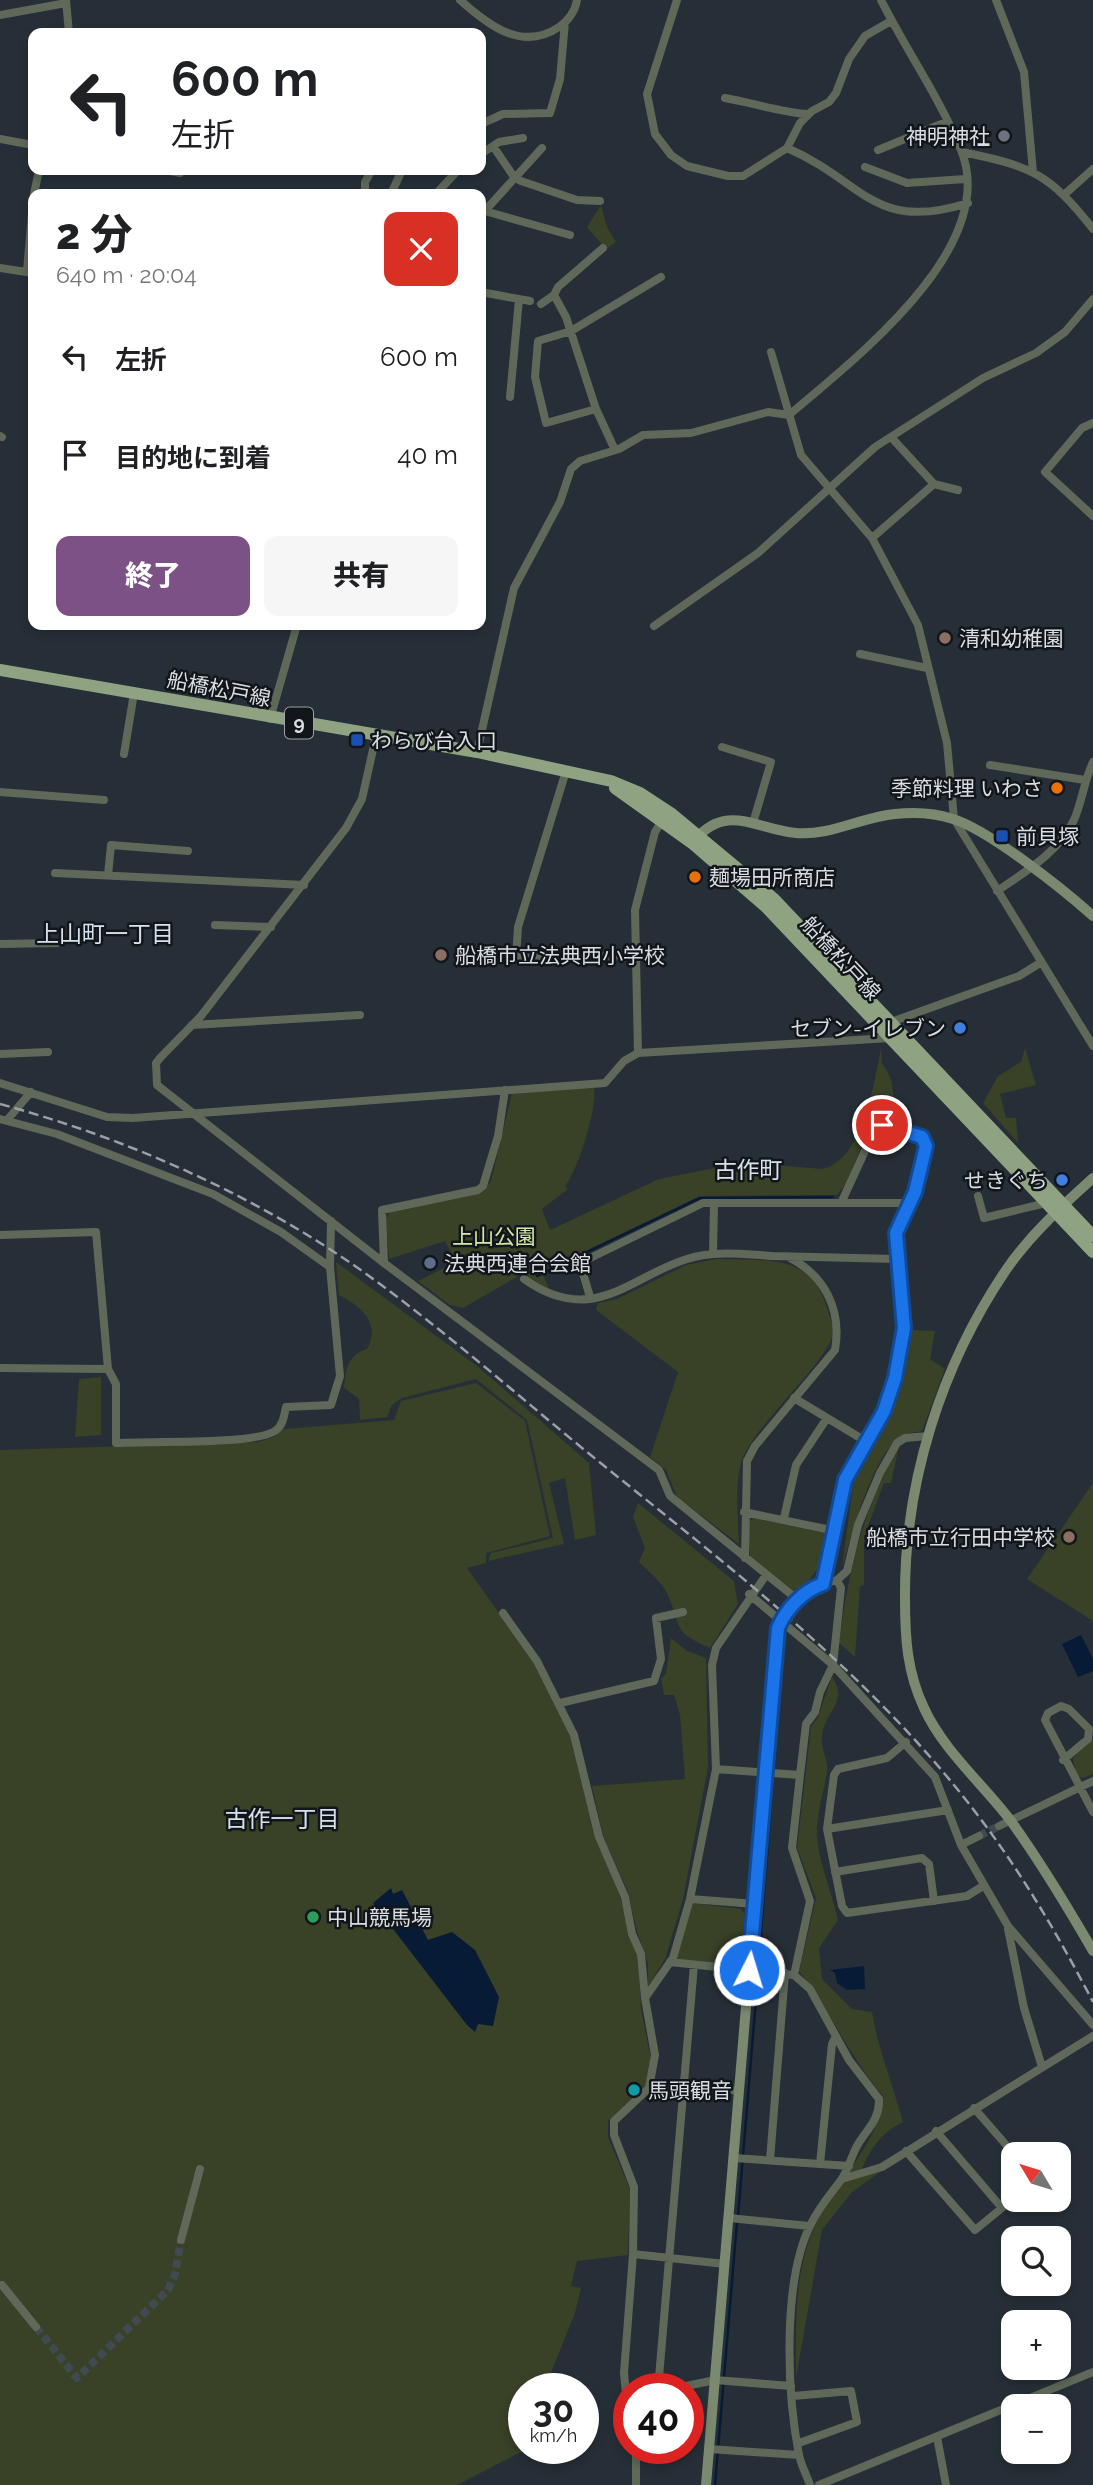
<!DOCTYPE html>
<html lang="ja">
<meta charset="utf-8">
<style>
body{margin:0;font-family:Raleway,"Noto Sans JP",sans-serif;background:#f6f6f6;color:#202124;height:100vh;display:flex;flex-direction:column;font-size:26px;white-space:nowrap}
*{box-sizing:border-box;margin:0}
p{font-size:23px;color:#757577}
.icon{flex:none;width:38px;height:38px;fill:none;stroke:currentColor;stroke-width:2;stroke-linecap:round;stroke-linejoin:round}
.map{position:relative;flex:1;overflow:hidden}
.sheet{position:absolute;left:28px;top:189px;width:458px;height:441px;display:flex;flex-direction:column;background:#fff;border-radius:14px;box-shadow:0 4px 10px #0003}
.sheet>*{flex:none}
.top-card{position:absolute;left:28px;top:28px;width:458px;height:147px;border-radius:14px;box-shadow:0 4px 10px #0003;background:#fff;color:#202124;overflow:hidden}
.needle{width:46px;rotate:308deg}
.controls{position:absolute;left:1001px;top:2142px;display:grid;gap:14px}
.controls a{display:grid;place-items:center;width:70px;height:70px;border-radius:14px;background:#fff;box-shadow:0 4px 10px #0003;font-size:35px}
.speed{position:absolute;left:508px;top:2373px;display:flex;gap:14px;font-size:35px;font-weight:700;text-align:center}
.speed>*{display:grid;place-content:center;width:91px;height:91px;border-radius:50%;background:#fff;box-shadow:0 4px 10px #0003;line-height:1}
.speed small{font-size:18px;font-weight:400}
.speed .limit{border:10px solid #d22;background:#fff;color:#111}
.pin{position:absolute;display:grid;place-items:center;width:60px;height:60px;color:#fff;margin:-30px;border:4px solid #fff;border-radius:50%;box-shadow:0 2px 7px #0007}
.me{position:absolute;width:77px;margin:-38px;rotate:5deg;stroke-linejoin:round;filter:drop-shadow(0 0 5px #0008)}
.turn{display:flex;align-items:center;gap:24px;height:147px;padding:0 28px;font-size:32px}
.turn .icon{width:91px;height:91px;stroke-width:2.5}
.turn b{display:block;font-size:49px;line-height:60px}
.round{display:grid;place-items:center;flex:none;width:74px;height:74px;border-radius:14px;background:#f6f6f6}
.head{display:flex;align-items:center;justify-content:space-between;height:119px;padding:0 28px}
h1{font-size:42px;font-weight:800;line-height:52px}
.action{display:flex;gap:14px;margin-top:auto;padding:14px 28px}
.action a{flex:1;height:80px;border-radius:14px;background:#7c5185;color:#fff;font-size:28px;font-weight:800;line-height:80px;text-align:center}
.action a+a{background:#f6f6f6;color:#202124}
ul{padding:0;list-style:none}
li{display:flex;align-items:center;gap:21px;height:98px;padding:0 28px}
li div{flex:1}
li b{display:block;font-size:26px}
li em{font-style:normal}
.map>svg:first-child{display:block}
.green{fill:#394127}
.water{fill:#071b37}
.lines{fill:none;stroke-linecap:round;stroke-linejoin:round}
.stream{stroke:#071b37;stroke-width:2.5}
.street-tunnel{stroke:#414951;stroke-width:8;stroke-dasharray:8 4;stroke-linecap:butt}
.street{stroke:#5f6859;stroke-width:8}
.secondary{stroke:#7a8970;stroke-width:10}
.primary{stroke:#8fa282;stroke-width:12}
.rail{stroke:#99a0a7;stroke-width:2.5;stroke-dasharray:10 5;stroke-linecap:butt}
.route-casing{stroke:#114b97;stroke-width:18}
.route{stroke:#1a73e8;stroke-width:12}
.worship-dot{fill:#6b7280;stroke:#12161a;stroke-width:2.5}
.education-dot{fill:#8d6e63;stroke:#12161a;stroke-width:2.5}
.transit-dot{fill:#1a4fb4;stroke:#12161a;stroke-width:2.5}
.food-dot{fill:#e8710a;stroke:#12161a;stroke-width:2.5}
.shop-dot{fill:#3f7fe0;stroke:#12161a;stroke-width:2.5}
.service-dot{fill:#5c6f8a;stroke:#12161a;stroke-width:2.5}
.leisure-dot{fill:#2e9e5b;stroke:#12161a;stroke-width:2.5}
.culture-dot{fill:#0f9aa8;stroke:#12161a;stroke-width:2.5}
.labels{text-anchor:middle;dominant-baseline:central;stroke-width:5;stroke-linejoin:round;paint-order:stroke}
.shield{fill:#12161a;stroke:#9da2a7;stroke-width:2}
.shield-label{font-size:19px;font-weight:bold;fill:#d8dee4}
.poi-label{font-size:21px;fill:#d8dee4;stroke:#12161a;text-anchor:start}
.street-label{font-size:21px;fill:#d8dee4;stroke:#12161a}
.park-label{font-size:21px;fill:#d2e8a5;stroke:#12161a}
.neighbourhood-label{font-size:23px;fill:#d5e1ec;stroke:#12161a}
</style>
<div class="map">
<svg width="1093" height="2485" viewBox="0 0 1093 2485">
<rect width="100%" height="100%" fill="#262f37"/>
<!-- green -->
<path class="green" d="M601,205L607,227L616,242L606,249L587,227Z
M881,1048L882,1064C895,1077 895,1105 892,1123L873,1120L845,1185L837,1195L700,1196L542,1272L549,1289L522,1274L463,1308L450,1305L418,1281L456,1262L445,1241L389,1259L386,1219L391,1211L486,1188L491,1181L512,1093L594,1086C598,1106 578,1171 565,1186L568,1189L542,1209L550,1230L659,1179L720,1167L726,1161L823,1169C863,1159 874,1083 881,1048Z
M1025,1048L1036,1085L1000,1094L1006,1118H1016L1018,1143L983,1103L998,1076L1021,1062Z
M716,1259C759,1261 808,1252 825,1302C828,1311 833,1323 833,1333C832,1357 755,1425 743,1458C734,1479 738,1520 739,1544L677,1497L666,1470L650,1457L678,1372L596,1310L598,1303L617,1299L686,1265Z
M336,1262L477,1366L589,1463L596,1535L575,1540L565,1478L549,1483L564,1544L488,1561L491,1553L553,1538L527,1420L476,1379L402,1398L392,1405L387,1417L360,1420L359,1399L344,1388C346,1370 347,1355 367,1349C381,1323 362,1307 339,1295Z
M912,1330L935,1331L930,1359L945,1369L922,1431C912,1433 903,1433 896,1440C871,1463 851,1535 842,1568L853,1484L891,1414L904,1378Z
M101,1377V1435L75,1437L79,1379Z
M476,1383L525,1421L550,1536L486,1553V1563L467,1568L531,1658L571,1737L638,1956L641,2009L651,2059L646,2085L608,2121V2137L630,2189L628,2255L577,2261L571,2286L581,2288L575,2313L546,2385L547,2389H523V2448H529L457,2485H0V1450L257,1442L275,1437L284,1429L394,1420L401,1401Z
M899,1446L891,1483H884L864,1537V1585L860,1586L855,1657L839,1643C850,1564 861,1516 899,1446Z
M1093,1483V1621L1027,1579Z
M638,1503L734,1581L738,1604L710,1648C672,1631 682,1629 668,1595C663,1583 648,1571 639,1562L645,1548L633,1517Z
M753,1518L829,1534L825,1559L801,1591H793L750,1556L748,1522Z
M671,1638L687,1651L706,1658L708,1767L683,1899L665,1959L648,1987V1963L637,1932L628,1892L603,1836L592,1786L685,1779L680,1715L674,1695H664L661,1678L666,1674Z
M832,1677C849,1702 826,1709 822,1735C820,1748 829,1761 827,1772C824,1793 816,1814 817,1836C819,1863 832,1893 838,1920L819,1948L822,1979L852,2009L872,2012C878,2049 893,2085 903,2122C880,2133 867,2153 859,2177L880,2172L852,2192L822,2230L796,2378C796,2326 793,2272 816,2223C835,2181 880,2144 883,2096C850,2057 830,2011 799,1971L816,1898L797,1848L811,1727L818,1717Z
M1093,1739V1774L1083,1778L1076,1776L1073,1758Z
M691,1903L741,1909L745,1914L740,1961L734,1965L675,1960Z"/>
<!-- water -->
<path class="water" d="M1081,1635L1093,1659V1671L1078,1677L1062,1644Z
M391,1888L393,1894L402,1890L428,1940L452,1932L475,1950L499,1997L493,2026L478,2024L475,2032L467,2025L373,1903Z
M864,1966L865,1989L847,1990L837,1983L835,1973L830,1970Z"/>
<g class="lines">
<!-- stream -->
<path class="stream" d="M537,1276L700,1198L833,1197
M758,1968L784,1640
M738,2216L758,1975
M715,2485L737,2222"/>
<!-- street-tunnel -->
<path class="street-tunnel" d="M979,1836L999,1826
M36,2327L77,2378L168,2290L175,2274L181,2240"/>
<!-- street -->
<path class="street" d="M66,0L69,33
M460,0C488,25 522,52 559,27C569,20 575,12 577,0
M677,0L647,94L655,134L671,155L687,166L728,176H743L787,148L800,123L812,111L829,102L836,93L849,59L865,36L891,21
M996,0L1024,72L1033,172
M0,15L66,3
M725,98C754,103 779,112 808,114
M481,124L503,114L550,113L560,79L565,22
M0,139L33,145
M493,146L514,177L521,181L577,200L600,201
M787,148C864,181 873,233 968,203
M878,150L946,122
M962,152C1031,166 1049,173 1093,229
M481,154L499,142L523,138
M865,167L907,183L965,179
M165,170L180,173
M34,194L39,170
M365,194V182L372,170
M391,194L402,170
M436,194L458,170
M1065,194L1093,169
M481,210L570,235
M482,214L542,148
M603,248L558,287L554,295L566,317L596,409L615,450
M0,268L33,273
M27,271L33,201
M481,292L530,301
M541,304L554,295
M771,352L801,455L872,538L918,625L947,743L954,819L1093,1046
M510,397L519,299
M596,409L546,423L535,377L538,341L571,331L661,277
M1093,423L1082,428L1045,472L1093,516
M0,436L2,437
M891,437L934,484L958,490
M872,538L934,484
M654,626L758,553L875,447L983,378L1036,353L1065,332L1093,299
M860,654L927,668
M270,719L297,625
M376,736L362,799L346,828L201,1016L160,1058L156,1063L157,1085L384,1263L659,1470L670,1496L798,1600
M722,747L771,762L753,823
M477,752L514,588L560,502L571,469L580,461L619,449L643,435L691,433L768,412L789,415C853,360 1001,248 961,150C940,98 906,50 881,0
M124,754L134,693
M990,765L1085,780
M566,771L518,927L516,958L634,955
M0,792L104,800
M55,873L304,885
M108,875L111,845L188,851
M997,891C1025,872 1059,852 1074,820C1082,802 1084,781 1093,762
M215,925L271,927
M0,944L57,943
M891,1022L1019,976L1040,963
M192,1025L360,1015
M638,1053L635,910L655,832L662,821
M0,1054L48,1052
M0,1083L107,1117L133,1118L605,1083L624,1061L638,1053L890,1038
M0,1119L57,1134L213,1194L281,1232L330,1267
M8,1119L31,1092
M978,1196L984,1218L1046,1203
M0,1235L96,1232L108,1369L116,1384V1443C147,1441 254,1445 275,1431C283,1426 284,1416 286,1407L331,1405L340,1376L330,1267L331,1221
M713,1254L714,1205
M384,1263L382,1210L478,1190L483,1186L498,1136L505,1090
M524,1279C603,1335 641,1259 713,1254C733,1252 753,1255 772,1256C814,1257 855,1258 896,1259
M590,1297L580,1263L703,1203H909
M0,1368L108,1369
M794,1398L867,1442
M744,1512L836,1531
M784,1518L796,1465L827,1418
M745,1558L747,1461L755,1446L835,1350C842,1310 825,1276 790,1258
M823,1584L845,1480L884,1411L896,1378L903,1328L896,1232L915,1192L926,1146L922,1137L882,1125L875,1129L842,1201
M749,1594L833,1665L935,1777L961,1845L1008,1926L1093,2025
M503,1613L537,1661L574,1735L599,1837L625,1897L632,1934L641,1954L645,1998
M777,1636L781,1621L811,1588L837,1580L847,1571L858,1525L880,1473L897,1443L905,1438L928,1436
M560,1703L654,1681L661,1659L656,1618L683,1612
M906,1742L887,1758L838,1769L834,1775L827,1829L842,1906L847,1913L967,1896L983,1886
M1063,1760L1088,1739L1089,1729L1069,1709L1061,1706L1048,1713L1045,1720L1093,1812
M716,1769L800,1775
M999,1826L1093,1781
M827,1829L948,1810
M961,1845L979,1836
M835,1872L922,1858L929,1864L934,1901
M690,1899L755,1904
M1008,1929L1024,2008L1042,2067
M670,1962L794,1975L810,1901L792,1848L800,1775L806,1724L815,1712L820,1692L833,1665L841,1588L837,1580
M794,1975L810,1989L849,2060L879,2099C880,2120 866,2130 857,2146C851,2157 848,2170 841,2180C830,2195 819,2207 811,2224C782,2280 787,2394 799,2455C801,2465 807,2476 810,2485
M649,2088L683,2091L716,2085L739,2092
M974,2108L1014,2154
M906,2151L975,2230L1002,2208L936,2131
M734,2158L849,2166
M770,2160L785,1973
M820,2164L832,2044L836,2036
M842,2179L882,2167L1093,2036
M729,2218L809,2226
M181,2240L200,2169
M633,2254L725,2264
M2,2285L36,2327
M658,2389L694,1965
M672,2389L715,2380L791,2386
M793,2396L851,2391L857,2422L799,2443
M628,2414L624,2373L633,2254L634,2187L614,2135V2121L649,2088L655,2055L645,1998L673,1958L690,1899L716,1769L712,1665L716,1648L766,1575
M937,2437L946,2485
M709,2449L799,2455
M636,2485V2448
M819,2485L1093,2372"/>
<!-- secondary -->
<path class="secondary" d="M694,841C726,802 755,829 796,833C831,836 861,817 895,814C914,812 935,813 953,819C989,830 1064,890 1093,916
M1093,1178C1062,1206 1030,1235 1006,1270C941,1366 904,1483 905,1599C905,1638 907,1672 924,1708C943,1750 983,1784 1011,1821C1041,1863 1067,1906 1093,1951
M706,2485L777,1636"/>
<!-- primary -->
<path class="primary" d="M0,670L477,752L611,781L640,793L672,814L773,898L1093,1236
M615,788L692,843L766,907L1093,1252"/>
<!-- rail -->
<path class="rail" d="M0,1104C125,1138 248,1192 355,1266C436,1323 510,1389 587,1452C720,1560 859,1664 966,1800C1016,1863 1056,1931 1093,2002"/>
</g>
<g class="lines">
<!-- route casing -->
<g class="route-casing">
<path id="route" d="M749,1970L778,1628C786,1609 804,1590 823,1584L845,1480L884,1411L895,1378L904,1328L896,1233L915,1192L926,1146L922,1137L882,1125"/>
</g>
<!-- route -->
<use href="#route" class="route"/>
</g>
<!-- markers -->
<circle class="worship-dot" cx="1004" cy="136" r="7"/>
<g class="education-dot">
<circle cx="945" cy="638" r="7"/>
<circle cx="441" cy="955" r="7"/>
<circle cx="1069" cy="1537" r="7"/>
</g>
<g class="transit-dot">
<rect x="350" y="733" width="14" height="14" rx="3.5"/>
<rect x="995" y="829" width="14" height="14" rx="3.5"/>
</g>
<g class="food-dot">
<circle cx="1057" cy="788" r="7"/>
<circle cx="695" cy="877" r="7"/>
</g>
<g class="shop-dot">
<circle cx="960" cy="1028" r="7"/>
<circle cx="1062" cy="1180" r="7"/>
</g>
<circle class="service-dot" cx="430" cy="1263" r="7"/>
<circle class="leisure-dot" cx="313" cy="1917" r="7"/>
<circle class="culture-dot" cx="634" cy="2090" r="7"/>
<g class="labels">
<!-- shield labels -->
<rect class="shield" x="285" y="707.5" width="28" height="31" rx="5"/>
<g class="shield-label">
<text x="299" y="723">9</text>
</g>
<!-- poi labels -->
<g class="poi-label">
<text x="990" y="136" text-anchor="end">神明神社</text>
<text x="959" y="638">清和幼稚園</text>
<text x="371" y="740">わらび台入口</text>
<text x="1043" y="788" text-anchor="end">季節料理 いわさ</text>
<text x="1016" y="836">前貝塚</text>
<text x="709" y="877">麺場田所商店</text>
<text x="455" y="955">船橋市立法典西小学校</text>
<text x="946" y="1028" text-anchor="end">セブン-イレブン</text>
<text x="1048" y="1180" text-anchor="end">せきぐち</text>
<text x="444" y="1263">法典西連合会館</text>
<text x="1055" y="1537" text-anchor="end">船橋市立行田中学校</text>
<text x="327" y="1917">中山競馬場</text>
<text x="648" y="2090">馬頭観音</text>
</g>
<!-- street labels -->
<g class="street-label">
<text transform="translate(219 689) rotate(11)">船橋松戸線</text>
<text transform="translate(841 958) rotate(47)">船橋松戸線</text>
</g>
<!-- park labels -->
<g class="park-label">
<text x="494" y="1236">上山公園</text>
</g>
<!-- neighbourhood labels -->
<g class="neighbourhood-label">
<text x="105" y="933">上山町一丁目</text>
<text x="748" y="1169">古作町</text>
<text x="282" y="1818">古作一丁目</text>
</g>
</g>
</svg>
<div class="controls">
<a><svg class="needle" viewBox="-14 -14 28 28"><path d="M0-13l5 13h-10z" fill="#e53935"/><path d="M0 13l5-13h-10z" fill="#757577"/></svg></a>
<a><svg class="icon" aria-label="search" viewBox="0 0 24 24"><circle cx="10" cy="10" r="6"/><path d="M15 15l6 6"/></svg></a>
<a>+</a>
<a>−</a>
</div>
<div class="speed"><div>30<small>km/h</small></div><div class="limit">40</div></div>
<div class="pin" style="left:882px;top:1125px;background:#d93025"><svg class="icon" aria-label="arrive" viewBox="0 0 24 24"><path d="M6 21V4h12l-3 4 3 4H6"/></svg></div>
<svg class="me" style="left:749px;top:1970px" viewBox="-20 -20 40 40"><circle r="17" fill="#1a73e8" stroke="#fff" stroke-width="3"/><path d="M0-11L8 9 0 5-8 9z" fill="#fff"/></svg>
<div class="top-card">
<div class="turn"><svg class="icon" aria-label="left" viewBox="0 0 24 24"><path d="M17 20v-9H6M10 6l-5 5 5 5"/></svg><div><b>600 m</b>左折</div></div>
</div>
<section class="sheet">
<div class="head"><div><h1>2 分</h1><p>640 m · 20:04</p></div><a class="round" style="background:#d93025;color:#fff"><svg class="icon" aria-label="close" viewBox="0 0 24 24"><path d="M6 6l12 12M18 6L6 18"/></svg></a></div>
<ul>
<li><svg class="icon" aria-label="left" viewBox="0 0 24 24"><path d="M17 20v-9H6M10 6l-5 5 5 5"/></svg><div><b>左折</b></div><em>600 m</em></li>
<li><svg class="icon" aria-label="arrive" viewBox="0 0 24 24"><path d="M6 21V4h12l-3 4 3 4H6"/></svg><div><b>目的地に到着</b></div><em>40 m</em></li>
</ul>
<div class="action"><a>終了</a><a>共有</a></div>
</section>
</div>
